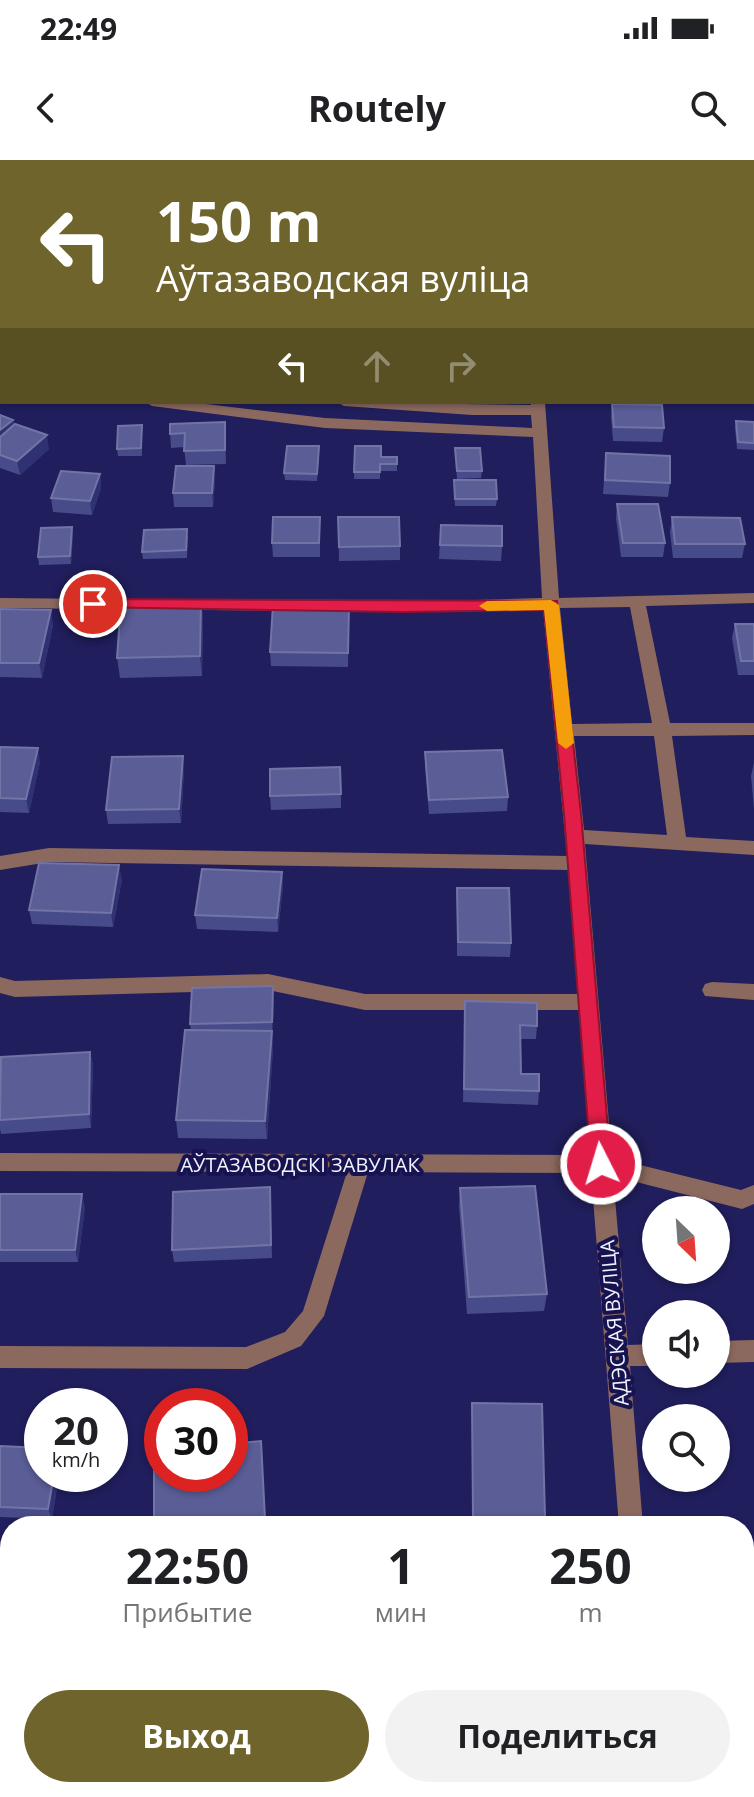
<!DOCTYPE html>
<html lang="ru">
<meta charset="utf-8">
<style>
body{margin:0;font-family:"Open Sans",sans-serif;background:#f2f2f2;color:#202124;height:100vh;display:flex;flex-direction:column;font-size:30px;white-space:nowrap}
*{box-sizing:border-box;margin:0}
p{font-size:26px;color:#757577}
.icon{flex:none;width:44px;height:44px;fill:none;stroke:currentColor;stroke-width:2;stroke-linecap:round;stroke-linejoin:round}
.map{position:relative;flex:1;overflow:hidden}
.sheet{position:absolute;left:0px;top:1356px;width:754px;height:282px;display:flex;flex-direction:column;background:#fff;border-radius:32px 32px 0 0;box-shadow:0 2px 6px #0004}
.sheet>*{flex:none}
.top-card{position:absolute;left:0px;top:0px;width:754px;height:244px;box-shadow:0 2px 6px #0004;background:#6f642c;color:#fff;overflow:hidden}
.needle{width:52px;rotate:155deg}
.controls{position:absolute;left:642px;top:1036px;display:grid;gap:16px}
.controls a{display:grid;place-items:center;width:88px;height:88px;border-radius:50%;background:#fff;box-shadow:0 2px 6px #0004;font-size:40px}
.speed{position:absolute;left:24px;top:1228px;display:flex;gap:16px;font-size:40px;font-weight:700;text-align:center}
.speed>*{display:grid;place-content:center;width:104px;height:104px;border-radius:50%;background:#fff;box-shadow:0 2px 6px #0004;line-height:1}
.speed small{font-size:20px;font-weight:400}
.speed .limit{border:12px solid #d22;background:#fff;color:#111}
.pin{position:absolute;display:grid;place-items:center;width:68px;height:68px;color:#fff;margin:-34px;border:4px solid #fff;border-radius:50%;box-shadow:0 2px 8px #0007}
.me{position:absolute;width:88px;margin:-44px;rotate:355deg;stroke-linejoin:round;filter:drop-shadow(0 0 6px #0008)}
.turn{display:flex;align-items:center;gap:28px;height:168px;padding:0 24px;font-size:36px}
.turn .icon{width:104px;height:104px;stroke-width:2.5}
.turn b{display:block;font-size:56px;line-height:68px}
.lanes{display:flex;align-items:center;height:76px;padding:0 24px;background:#0003;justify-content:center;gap:40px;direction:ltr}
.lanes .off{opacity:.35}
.eta{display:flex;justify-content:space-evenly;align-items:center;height:136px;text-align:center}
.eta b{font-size:48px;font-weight:700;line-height:56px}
.button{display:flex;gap:16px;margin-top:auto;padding:16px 24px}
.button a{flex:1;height:92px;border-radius:48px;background:#6f642c;color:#fff;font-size:32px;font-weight:700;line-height:92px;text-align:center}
.button a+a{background:#f2f2f2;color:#202124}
.status{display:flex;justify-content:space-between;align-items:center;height:56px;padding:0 40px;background:#fff;direction:ltr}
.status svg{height:22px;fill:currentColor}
header{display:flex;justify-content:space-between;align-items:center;height:104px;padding:0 24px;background:#fff;font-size:36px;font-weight:700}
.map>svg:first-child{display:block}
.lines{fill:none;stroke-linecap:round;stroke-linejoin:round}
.minor{fill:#8c695e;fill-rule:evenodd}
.wall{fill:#484b8a}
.shaded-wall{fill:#303172}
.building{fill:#5a5d96;stroke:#7274a6;stroke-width:2}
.route{fill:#e11d48;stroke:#92132f;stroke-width:2}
.slow{fill:#f59e0b}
.labels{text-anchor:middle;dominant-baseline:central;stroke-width:8;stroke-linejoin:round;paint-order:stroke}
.street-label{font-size:20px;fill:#f1f3fb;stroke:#171351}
</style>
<div class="status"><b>22:49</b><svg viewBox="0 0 49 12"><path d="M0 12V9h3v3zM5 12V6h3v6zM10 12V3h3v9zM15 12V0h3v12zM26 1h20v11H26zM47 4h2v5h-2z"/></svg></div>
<header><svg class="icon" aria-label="back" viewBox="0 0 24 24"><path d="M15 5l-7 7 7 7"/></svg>Routely<svg class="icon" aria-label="search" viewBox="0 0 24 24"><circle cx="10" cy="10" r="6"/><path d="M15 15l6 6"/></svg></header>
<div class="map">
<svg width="754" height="1637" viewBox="0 0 754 1637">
<rect width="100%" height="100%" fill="#201e5c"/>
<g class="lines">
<!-- minor -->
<path class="minor" d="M14,0H26L27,2H15Z
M511,0H523L524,2H512Z
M0,69H2V77H0Z
M0,107H2L0,116Z
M0,200H2V209H0Z
M145,242H189L325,258L532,268L531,255H472L344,246L337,242L531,245V242H545L559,438L754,433V443L646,446L670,563H754V575L672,576L686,677L754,681V695L585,684L612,998L741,1030L754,1025V1044L742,1049L613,1016L628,1185L656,1184V1206H630L643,1366H619L591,1013L368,1012L324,1156L301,1186L247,1209L0,1208V1186L246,1187L285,1172L303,1151L347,1012L0,1011V993L590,995L579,850H365L268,830L15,837L0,833V817L15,821L268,814L365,834H578L568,710L49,702L0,710V696L49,688L567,696L543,449L402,452L0,448V438L402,442L542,438L533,277L325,268L152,246ZM630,447L652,563L572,564L560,448ZM574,576H654L667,675L584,670Z
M712,822L754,824V840L705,836L702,830L705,824Z
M754,1180V1202L716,1203V1181Z
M0,1428H10V1454H0Z
M290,1628H323L319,1637H286Z
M639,1628H667L668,1637H640Z"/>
</g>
<!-- wall -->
<path class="wall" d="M612,244L664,268L662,282L613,281L611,258Z
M0,255L13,260L14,265L49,289L20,315L0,308Z
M736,261L754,262V290L737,289L735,268Z
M225,262L226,304L186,305L184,287L171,288L170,274Z
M142,265V296H118L117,289Z
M355,286L381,297H397V311H380V319H354Z
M455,288L482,311L481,318L457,319Z
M606,293L670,323L668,337L603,334Z
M319,294L317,321L285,320L284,313Z
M214,306L215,321L213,347H174L173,333Z
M100,314L101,328L92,355L53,352L51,338Z
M454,320L497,339L496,346H455Z
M617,344L665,383L663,397H621L616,358Z
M338,357L400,386V400L339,401Z
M672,357L745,384L742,398H673L670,372Z
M441,365L502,386L501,401L439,399Z
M320,371V397H273L272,383Z
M73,374L71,404L39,405L38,397Z
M188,376L187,398L143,399L142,392Z
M201,440L203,460L202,516L120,518L117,498Z
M349,446L348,507L271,506L270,492Z
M0,449L53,465L42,518L0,517Z
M735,464H754V515H738L732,478Z
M0,587L40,602L29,653L0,652Z
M425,592L508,637L507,651L429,654L425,606Z
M754,602V649L751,616Z
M184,610L181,663L108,664L106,650Z
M341,634V648L271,650L270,636Z
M282,712L283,726L278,772L197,769L195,755Z
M122,719L113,767L32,764L29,750Z
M457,728L511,783L510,797L457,796Z
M274,840L272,876L273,889L267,979L178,978L176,960L191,870L190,864Z
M465,854L537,866L536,879H521V914L539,931L538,945L463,942Z
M90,892L93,905L91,968L1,974L0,969V920Z
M270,1027L272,1098L174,1102L172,1090Z
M460,1028L547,1134L544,1151L467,1154L459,1046Z
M0,1034L85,1047L78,1102H0Z
M472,1243L545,1358L544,1366H472Z
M261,1281L266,1366H154Z
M0,1286L42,1314H59L52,1359L0,1357Z
M0,1452L7,1564H0Z"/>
<!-- shaded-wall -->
<path class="shaded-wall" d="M13,260L15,275L0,286V270Z
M47,275L49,289L20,315L17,301Z
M214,306L215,321L213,347L212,333Z
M100,314L101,328L92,355L90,341Z
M72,367L73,374L71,404L70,396Z
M201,440L203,460L202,516L200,496Z
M51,450L53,465L42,518L39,503Z
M38,588L40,602L29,653L26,639Z
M183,596L184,610L181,663L179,649Z
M119,705L122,719L113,767L111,753Z
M282,712L283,726L278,772L277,758Z
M273,826L274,840L273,876L272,862Z
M272,871L273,889L267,979L265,961Z
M90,892L93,905L91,968L89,954Z
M82,1034L85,1047L78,1102L75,1090Z
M54,1314H59L52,1359L48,1349Z
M10,1494V1544L7,1564L0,1552Z"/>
<!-- building -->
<path class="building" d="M752,194H754V210H752Z
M612,244L662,245L664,268L614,267Z
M0,255L13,260L0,270Z
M736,261L754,262V283L738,282Z
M225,262V290L184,291L185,273L170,274V264Z
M15,264L47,275L17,301L0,295V277Z
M142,265L141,288L117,289L118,266Z
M287,286H319L317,314L284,313Z
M355,286H381V297H397V304H380V312H354Z
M455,288H480L482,311H457Z
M606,293L670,296V323L605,320Z
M176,306H214L212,333H173Z
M61,311L100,314L90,341L51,338Z
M454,320H496L497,339H455Z
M617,344H658L665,383H623Z
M273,357H320L319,383H272Z
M338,357H399L400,386L339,387Z
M672,357L740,358L745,384H675Z
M441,365L502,366V386L440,385Z
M72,367L70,396L38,397L41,368Z
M187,369L186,390L142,392L144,370Z
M201,440L200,496L117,498L121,443Z
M273,445L349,446L348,493L270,492Z
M0,449L51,450L39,503H0Z
M735,464H754V501H741Z
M0,587L38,588L26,639L0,638Z
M502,590L508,637L429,640L425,592Z
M183,596L179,649L106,650L112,597Z
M340,607L341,634L270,636V609Z
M39,703L119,705L111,753L29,750Z
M202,709L282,712L277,758L195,755Z
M457,728H509L511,783L458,782Z
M273,826L272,862L190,864L192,828Z
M465,841L537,843V866L520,865L521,914H539V931L464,929Z
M185,870L272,871L265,961L176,960Z
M90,892L89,954L0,960L1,897Z
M535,1026L547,1134L469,1137L460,1028Z
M270,1027L271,1085L172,1090L173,1032Z
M0,1034H82L75,1090H0Z
M472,1243L542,1244L545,1358L473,1357Z
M261,1281L265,1359L154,1366V1289L162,1288V1314H230V1284Z
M0,1286L42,1288V1314H54L48,1349L0,1347Z
M0,1452H10V1494L0,1552Z
M339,1628H383V1637H339Z"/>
<!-- route -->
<path class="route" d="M93,439L557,441L581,654L611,1004L608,1010H594L591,1004L564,654L544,450L402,452L87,447V440Z"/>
<!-- slow -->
<path class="slow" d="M551,440L559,445L574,583L566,589L558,583L544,450L487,451L479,446L487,441Z"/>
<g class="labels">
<!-- street labels -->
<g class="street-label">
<text x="300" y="1004">АЎТАЗАВОДСКІ ЗАВУЛАК</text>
<text transform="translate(614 1163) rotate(-95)">АДЭСКАЯ ВУЛІЦА</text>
</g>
</g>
</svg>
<div class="controls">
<a><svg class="needle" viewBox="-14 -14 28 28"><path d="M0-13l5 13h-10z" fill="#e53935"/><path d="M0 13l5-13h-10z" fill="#757577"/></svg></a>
<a><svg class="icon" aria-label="sound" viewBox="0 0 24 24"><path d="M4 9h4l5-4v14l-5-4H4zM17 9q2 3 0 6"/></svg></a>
<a><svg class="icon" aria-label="search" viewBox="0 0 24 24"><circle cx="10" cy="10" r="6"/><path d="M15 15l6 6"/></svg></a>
</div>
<div class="speed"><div>20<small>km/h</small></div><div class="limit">30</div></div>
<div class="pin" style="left:93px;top:444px;background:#d93025"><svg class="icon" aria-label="arrive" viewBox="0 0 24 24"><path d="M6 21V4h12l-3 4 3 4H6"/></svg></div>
<svg class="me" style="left:601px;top:1004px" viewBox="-20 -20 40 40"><circle r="17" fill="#e11d48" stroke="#fff" stroke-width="3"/><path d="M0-11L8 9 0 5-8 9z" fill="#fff"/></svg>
<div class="top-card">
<div class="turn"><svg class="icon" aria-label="left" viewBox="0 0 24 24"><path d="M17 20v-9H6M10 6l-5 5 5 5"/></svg><div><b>150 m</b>Аўтазаводская вуліца</div></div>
<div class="lanes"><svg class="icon" aria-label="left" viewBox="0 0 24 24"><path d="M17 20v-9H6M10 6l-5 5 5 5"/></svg><svg class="icon off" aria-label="ahead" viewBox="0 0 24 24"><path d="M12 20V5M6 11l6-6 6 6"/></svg><svg class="icon off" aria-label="right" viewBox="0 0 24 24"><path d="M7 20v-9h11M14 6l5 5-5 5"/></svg></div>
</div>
<section class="sheet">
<div class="eta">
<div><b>22:50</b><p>Прибытие</p></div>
<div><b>1</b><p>мин</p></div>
<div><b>250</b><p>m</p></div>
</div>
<div class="button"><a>Выход</a><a>Поделиться</a></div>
</section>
</div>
